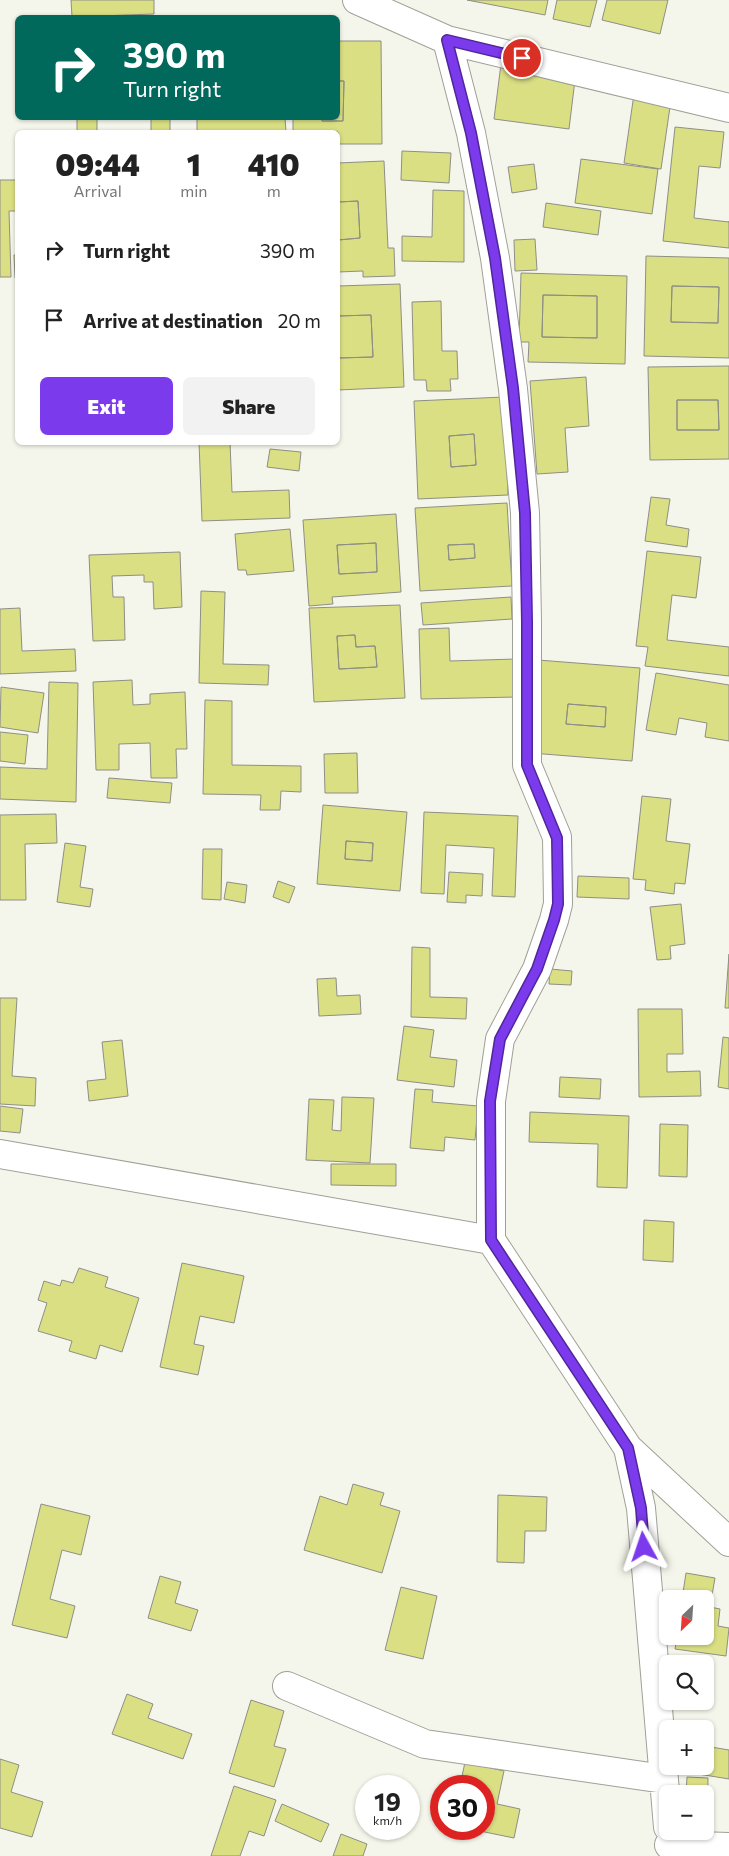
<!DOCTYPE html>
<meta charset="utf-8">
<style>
body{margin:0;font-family:Commissioner,sans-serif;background:#f2f2f2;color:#222;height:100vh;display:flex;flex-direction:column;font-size:19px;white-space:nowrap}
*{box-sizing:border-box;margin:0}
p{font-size:16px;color:#767676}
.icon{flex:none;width:28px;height:28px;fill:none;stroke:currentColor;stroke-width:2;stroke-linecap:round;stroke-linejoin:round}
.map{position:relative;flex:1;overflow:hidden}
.sheet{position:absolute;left:15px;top:130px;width:325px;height:315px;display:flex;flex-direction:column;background:#fff;border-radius:8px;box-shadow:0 1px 4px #0004}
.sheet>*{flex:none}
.top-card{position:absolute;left:15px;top:15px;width:325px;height:105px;border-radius:8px;box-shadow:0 1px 4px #0004;background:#00695c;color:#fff;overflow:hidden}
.needle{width:32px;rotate:205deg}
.fabs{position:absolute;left:659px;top:1590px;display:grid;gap:10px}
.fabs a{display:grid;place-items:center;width:55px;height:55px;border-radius:8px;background:#fff;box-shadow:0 1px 4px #0004;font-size:25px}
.speed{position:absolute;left:355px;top:1775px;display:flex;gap:10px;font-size:25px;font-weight:700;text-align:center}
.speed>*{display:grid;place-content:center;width:65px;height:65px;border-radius:50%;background:#fff;box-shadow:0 1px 4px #0004;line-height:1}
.speed small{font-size:12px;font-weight:400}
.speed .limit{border:8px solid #d22;background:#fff;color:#111}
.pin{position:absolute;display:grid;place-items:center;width:42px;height:42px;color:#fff;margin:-21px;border:2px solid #fff;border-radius:50%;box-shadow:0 1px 5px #0007}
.me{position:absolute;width:55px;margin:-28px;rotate:355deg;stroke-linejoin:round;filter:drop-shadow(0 0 4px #0008)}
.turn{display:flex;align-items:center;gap:18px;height:105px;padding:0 25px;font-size:22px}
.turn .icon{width:65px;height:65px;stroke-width:2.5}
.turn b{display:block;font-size:35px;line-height:42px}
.eta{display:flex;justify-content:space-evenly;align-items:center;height:85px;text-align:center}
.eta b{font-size:30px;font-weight:800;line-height:35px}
.action{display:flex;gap:10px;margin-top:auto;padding:10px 25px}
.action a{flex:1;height:58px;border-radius:8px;background:#7c3aed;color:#fff;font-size:20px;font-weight:800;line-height:58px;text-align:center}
.action a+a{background:#f2f2f2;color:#222}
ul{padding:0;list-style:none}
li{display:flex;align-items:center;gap:15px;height:70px;padding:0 25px}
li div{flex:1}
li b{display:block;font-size:19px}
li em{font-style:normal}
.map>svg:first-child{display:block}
.building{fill:#dadf84;stroke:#8e8f85;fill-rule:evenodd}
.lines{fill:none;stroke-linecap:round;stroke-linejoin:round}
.minor-casing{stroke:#9fa096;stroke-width:30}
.minor{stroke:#fff;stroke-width:28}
.route-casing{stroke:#51269a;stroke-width:12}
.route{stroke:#7c3aed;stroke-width:9}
</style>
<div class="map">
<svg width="729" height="1856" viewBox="0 0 729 1856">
<rect width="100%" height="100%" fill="#f5f6eb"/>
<!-- building -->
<path class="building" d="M71,0H154V14L72,17Z
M467,0H548L545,15Z
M557,0H597L590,27L553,19Z
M607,0H668L660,34L602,20Z
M338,41H381L382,144H338V132H293V118H322V121H343L344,81H338Z
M501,64L575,80L569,129L494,119Z
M338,81H344L343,121H322V118H338Z
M634,94L671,100L661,169L624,163Z
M77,118H97V132H77Z
M151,118H170V132H151Z
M197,118H285L286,132H197Z
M675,127L724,132L720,168L699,166L694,218L729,222V221V248L663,241Z
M402,151L451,153L449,183L401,180Z
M581,159L658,169L652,214L575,203Z
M384,161L388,248H394L395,276L363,277V271L338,272V240L360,238L358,201L338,202V163Z
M534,164L537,189L512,193L508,167Z
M0,180H18V211H9L11,277H0Z
M433,190L464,191V262L402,261V236L432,237Z
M358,201L360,238L338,240V202Z
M546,203L601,211L598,235L543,227Z
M535,239L537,270L515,271L514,240Z
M14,255H18V278H15Z
M646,256L729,258V358L644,356ZM672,286L719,287L718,323L671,322Z
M521,273L627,276L625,364L528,362L529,342H519ZM543,295L597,296V338L542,337Z
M400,284L404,387L338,390V358L373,357L371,315L338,316V286Z
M672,286L719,287L718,323L671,322Z
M543,295L597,296V338L542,337Z
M441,301L442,351H457L458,379H450L451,391H427L426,380H414L412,302Z
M371,315L373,357L338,358V316Z
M729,366V459L650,460L648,367ZM677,400H718L719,430H677Z
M586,377L589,426L565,428L568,472L537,474L530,381Z
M504,397L508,495L418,499L414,401ZM474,434L476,465L451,467L449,436Z
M677,400H718L719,430H677Z
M474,434L476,465L451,467L449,436Z
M199,442H230L232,492L289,490L290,518L202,521Z
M270,449L301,452L299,471L267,467Z
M651,497L670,499L666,525L689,529L687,547L645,541Z
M507,503L512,586L420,591L415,508ZM474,544L475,558L449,560L448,545Z
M396,514L401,592L332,597L333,604L309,606L303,520ZM376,543L377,572L339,574L337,545Z
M290,529L294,571L247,575L246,570H238L235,534Z
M376,543L377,572L339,574L337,545Z
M474,544L475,558L449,560L448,545Z
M647,551L701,557L696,598L672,595L667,640L729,647V676L645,666L648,647L636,646Z
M180,552L182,607L154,609L153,582H144V575L112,576L113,597H124L125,640L93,641L89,555Z
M201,591L225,592L223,664L269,665L268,685L199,683Z
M511,597L512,619L423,625L421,603Z
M400,605L405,698L314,702L309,608ZM355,635L356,647L375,646L377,667L339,669L337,636Z
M20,608L22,651L75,649L76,671L0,674V609Z
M449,628L450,661L516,659L517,697L421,699L419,629Z
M355,635L356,647L375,646L377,667L339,669L337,636Z
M538,660L640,668L632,761L531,753ZM568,704L606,707L605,727L566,724Z
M656,673L729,685V741L705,737L707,723L679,718L676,735L646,730Z
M132,680L133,705L150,704V694L185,692L187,749H176L177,778H151L150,743L119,744V770H96L93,682Z
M49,682L78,683L76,802L0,799V767L47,769Z
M1,687L44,693L38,733L0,727Z
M205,700L232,701V765L301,766V792L281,791L280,810H260L261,795L203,794Z
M568,704L606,707L605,727L566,724Z
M0,732L28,735L25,764L0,761Z
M357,753L358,793H325L324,754Z
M109,778L172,783L170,803L107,798Z
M642,796L671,799L666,841L690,844L685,884L675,883L674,894L645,890L646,880L633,879Z
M323,805L407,812L400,891L317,884ZM346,841L373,843L372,861L345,859Z
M424,812L518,816L515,897L492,896L494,848L446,845L444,894L421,893Z
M56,814L57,843L25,844L26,900H0V815Z
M346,841L373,843L372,861L345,859Z
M65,843L86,846L80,887L93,889L90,907L57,902Z
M203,849H222L221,900L202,899Z
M449,872L483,874L482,896L466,895V903L447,902Z
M578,876L629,878V899L577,897Z
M278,881L295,887L289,903L273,897Z
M227,882L247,885L245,903L224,899Z
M681,904L685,944L670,946L671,959L657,960L650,907Z
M412,947L430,948V997L467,998L466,1019L411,1017Z
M729,954V1008H725Z
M550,969L572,971L571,985L549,984Z
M336,978L337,996L360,995L361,1014L319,1016L317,979Z
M0,998H17L12,1076L36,1078L35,1106L0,1104Z
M638,1009H682L683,1054H667V1072L700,1071L701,1096L639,1097Z
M404,1026L434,1030L430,1057L457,1060L454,1087L397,1080Z
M723,1037L729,1038V1089L718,1087Z
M122,1040L128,1096L89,1101L87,1081L106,1079L102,1042Z
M560,1077L601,1079L600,1099L559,1097Z
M415,1089L433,1090L432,1102L478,1106L475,1140L445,1137L444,1151L410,1148Z
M342,1097L374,1098L370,1163L306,1160L309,1099L334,1100L332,1130L341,1131Z
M0,1106L23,1109L20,1133L0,1131Z
M530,1112L629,1116L627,1188L597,1187L598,1144L529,1142Z
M660,1124L688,1125L687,1177L659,1176Z
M331,1164H396V1186L331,1185Z
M644,1220L674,1222L673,1262L643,1260Z
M182,1263L244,1276L234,1323L200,1316L194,1344L204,1346L198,1375L160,1367Z
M79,1268L108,1277L105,1287L139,1298L122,1352L100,1345L96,1359L69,1351L72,1341L38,1331L47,1303L38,1300L44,1281L60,1286L62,1280L73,1283Z
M353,1484L384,1493L380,1505L400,1511L382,1573L304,1550L320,1496L347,1505Z
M498,1495L547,1497L546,1531H525L524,1563L497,1562Z
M41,1504L90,1516L81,1555L62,1550L50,1599L75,1606L67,1638L12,1625Z
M686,1573L715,1578L710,1607L720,1609L718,1626L729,1628L726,1656L675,1649L677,1636H705V1599H682Z
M160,1576L181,1582L175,1603L198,1610L191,1631L148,1618Z
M401,1587L437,1596L423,1659L385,1650Z
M127,1694L153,1704L148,1718L192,1734L183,1759L112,1734Z
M251,1700L284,1711L274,1746L286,1749L274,1787L229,1773Z
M705,1746L729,1750V1779L680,1771L681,1766H705Z
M0,1759L19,1765L11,1792L43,1802L32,1837L0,1828Z
M465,1762L504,1771L497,1804L520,1809L514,1838L470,1829H484V1786H460Z
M687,1777L708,1778L707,1830H705V1794H686Z
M234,1786L276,1800L264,1836L249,1831L240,1856H211Z
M282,1804L329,1824L321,1842L275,1821Z
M341,1834L367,1844L363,1856H333Z"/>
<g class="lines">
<!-- minor casing -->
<g class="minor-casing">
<path id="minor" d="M357,0L447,40L471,133L495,258L513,389L525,513L527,622V765L557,837L558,904L554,920L537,969L500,1039L491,1101V1240
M447,40L729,108
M0,1154L491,1240L628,1448L641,1508L668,1827
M628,1448L729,1542
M287,1686L425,1744L664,1779
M669,1845L729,1847"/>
</g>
<!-- minor -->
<use href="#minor" class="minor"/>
</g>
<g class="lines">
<!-- route casing -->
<g class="route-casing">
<path id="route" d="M522,58L447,40L471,133L495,258L513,388L525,513L527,622V765L557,838L558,904L554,920L537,969L500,1039L490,1101L491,1240L628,1448L641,1508L644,1547"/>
</g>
<!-- route -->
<use href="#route" class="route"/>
</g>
</svg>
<div class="fabs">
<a><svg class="needle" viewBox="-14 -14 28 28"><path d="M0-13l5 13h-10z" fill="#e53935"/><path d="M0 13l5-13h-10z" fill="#767676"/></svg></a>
<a><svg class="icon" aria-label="search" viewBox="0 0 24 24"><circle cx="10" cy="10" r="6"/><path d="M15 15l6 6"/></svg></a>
<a>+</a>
<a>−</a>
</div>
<div class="speed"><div>19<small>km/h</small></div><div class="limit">30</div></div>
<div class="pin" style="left:522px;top:58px;background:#d93025"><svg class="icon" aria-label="arrive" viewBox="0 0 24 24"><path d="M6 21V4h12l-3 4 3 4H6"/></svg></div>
<svg class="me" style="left:644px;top:1547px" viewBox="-20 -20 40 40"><path d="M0-17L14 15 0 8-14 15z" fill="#7c3aed" stroke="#fff" stroke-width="4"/></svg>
<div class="top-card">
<div class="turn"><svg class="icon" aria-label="right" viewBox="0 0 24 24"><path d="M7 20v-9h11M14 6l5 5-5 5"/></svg><div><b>390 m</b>Turn right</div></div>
</div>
<section class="sheet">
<div class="eta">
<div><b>09:44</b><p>Arrival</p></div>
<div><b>1</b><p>min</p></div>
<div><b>410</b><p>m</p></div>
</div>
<ul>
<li><svg class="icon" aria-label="right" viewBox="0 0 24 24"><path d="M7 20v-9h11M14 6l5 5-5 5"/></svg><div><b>Turn right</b></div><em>390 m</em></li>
<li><svg class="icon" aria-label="arrive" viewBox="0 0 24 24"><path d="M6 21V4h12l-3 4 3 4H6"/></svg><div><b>Arrive at destination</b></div><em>20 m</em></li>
</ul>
<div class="action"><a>Exit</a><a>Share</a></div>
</section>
</div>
